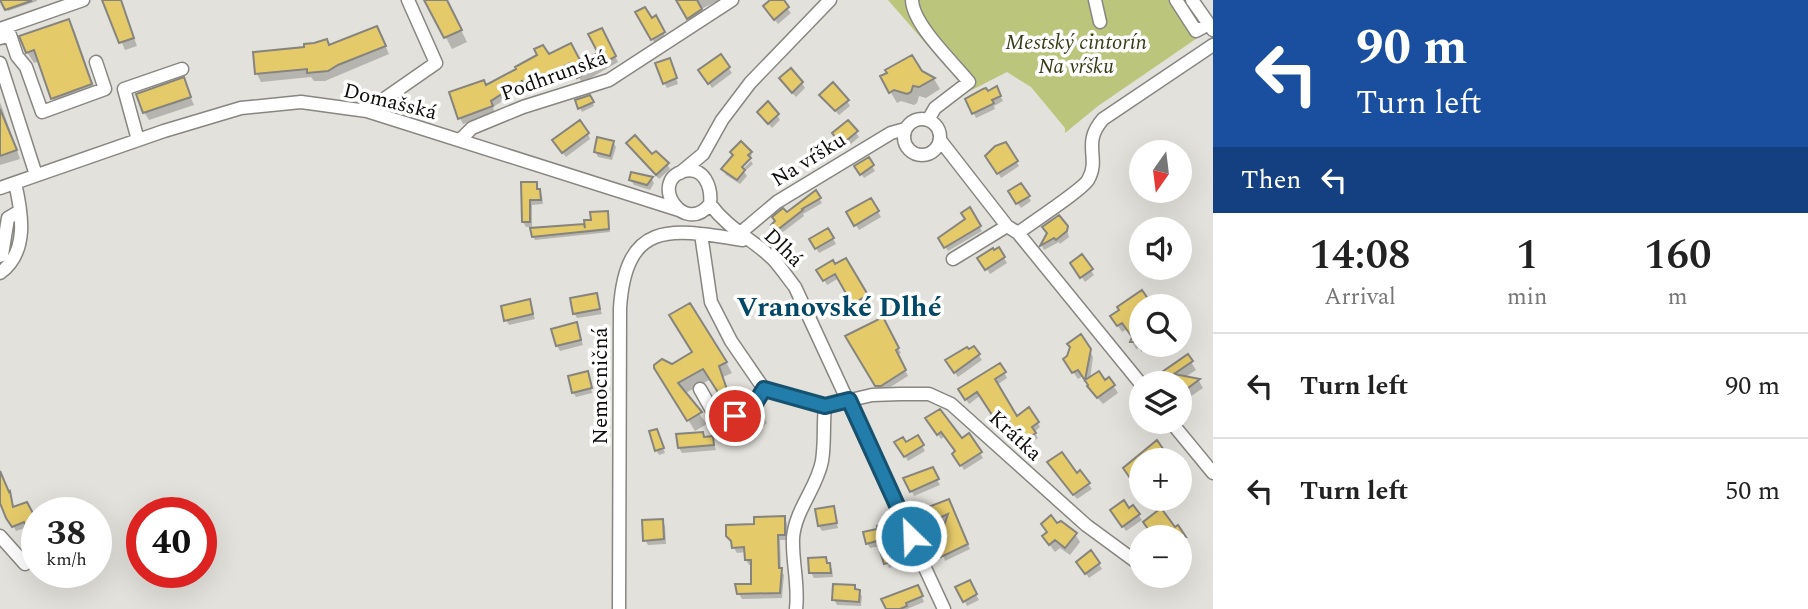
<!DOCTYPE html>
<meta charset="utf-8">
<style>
body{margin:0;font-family:Spectral,serif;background:#f6f6f6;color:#222;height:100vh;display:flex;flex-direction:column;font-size:26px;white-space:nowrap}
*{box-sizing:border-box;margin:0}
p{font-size:23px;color:#767676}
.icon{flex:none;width:38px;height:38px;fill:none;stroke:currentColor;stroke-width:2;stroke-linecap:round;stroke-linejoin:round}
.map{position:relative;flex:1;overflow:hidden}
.drawer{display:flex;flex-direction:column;background:#fff;width:595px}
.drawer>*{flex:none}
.guide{background:#1a4fa0;color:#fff;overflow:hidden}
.needle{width:46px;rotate:194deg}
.buttons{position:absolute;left:1129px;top:140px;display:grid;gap:14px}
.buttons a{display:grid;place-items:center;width:63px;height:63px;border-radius:50%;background:#fff;box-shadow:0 7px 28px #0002;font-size:35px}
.speed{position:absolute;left:21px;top:497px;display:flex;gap:14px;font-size:35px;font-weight:700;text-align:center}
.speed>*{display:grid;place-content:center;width:91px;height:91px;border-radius:50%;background:#fff;box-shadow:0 7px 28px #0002;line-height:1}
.speed small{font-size:18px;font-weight:400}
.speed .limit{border:10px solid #d22;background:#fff;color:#111}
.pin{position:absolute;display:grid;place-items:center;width:60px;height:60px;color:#fff;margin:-30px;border:4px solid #fff;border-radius:50%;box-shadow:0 2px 7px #0007}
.me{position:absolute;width:77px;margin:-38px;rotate:336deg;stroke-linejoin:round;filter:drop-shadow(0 0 5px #0008)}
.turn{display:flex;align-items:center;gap:24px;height:147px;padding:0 28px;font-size:32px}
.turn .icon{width:91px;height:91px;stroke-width:2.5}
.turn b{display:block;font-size:49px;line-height:60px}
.then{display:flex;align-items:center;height:66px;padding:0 28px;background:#0003;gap:14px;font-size:26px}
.eta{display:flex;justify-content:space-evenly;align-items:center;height:119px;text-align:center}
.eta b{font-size:42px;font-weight:600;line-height:49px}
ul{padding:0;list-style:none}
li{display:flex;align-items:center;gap:21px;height:105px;padding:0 28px;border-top:2px solid #e0e0e0}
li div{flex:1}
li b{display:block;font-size:26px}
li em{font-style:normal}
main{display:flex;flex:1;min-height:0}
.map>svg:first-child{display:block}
.green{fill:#bbc67c}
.shadow{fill:#0003}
.building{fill:#e5ca6a;stroke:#85847e;stroke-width:2}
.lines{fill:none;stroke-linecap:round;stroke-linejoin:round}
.minor-casing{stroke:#888681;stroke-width:15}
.minor{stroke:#fff;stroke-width:12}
.route-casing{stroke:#16516f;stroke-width:18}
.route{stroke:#227dab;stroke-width:12}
.labels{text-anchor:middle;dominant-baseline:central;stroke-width:7;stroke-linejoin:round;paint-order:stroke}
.park-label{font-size:21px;font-style:italic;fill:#383d16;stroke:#fff}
.street-label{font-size:21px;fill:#0e0d0b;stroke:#fff}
.district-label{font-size:28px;font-weight:bold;fill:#044867;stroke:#fff}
</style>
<main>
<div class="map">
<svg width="1213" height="609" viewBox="0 0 1213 609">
<rect width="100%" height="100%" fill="#e3e1db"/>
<!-- green -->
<path class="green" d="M888,0H1184L1206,32L1098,106L1065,133V128L1031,87L1007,72L968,92Z"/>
<!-- shadow -->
<path class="shadow" d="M8,0H37V1L8,11L3,2Z
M104,0H120L137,46L125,50Z
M426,0H446L467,42L452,49Z
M684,0H720L701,9L704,14L691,23L680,3Z
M773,0H781L791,13L778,24L768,11Z
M638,12L651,20L655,18L666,38L655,44Z
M69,21L75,32L97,96L59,110L53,99L40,61L34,63L27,52Z
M381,36L389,54L325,81H314L311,77L261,82L257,74L306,49Z
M605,36L618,62L582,83L574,68L529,91L527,86L493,107L495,113L463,124L460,118L486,87L548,57L580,64L600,54Z
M720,56L732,73L712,88L704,76Z
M672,65L678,84L667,88L664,83Z
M920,72L934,79L940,89L926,98L919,96L917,103L914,105L901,101L897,103L882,77Z
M183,80L194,105L149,120L144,112Z
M802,83L805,88L796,97L784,84Z
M996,89L1003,101L994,106L995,109L976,118L967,99Z
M821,95L847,101L850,106L839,115Z
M590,97L594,106L582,112L580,108Z
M0,102L20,159L0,165Z
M759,112L777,115L780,120L772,128Z
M848,122L859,137L845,149L837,139Z
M588,134L590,139L566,157L557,145Z
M613,142L616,147L612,160L598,157L595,151Z
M1005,144L1019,166L1001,178L988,156Z
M631,148L667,164L670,169L659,179Z
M750,153L752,155L734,172L737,175L751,161L753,164L744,172L747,176L740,184L726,175L723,170Z
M868,159L875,171L864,178L856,166Z
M651,178L654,183L650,190L634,185L631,180Z
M523,184H536L542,195L543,204L532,205V227H526L523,222Z
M1021,185L1031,201L1021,208L1010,192Z
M815,192L822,203L803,214L804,216L779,235L775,229L787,214Z
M871,200L881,217L859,230L849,213Z
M970,210L982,231L948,251L940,238L967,220Z
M607,213L610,232L535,240L533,237L583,225L587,231L586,222Z
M1066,227L1069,237L1060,244L1059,242L1044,250L1042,246L1048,234Z
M828,230L836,244L819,253L811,240Z
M999,249L1007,263L990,274L980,258Z
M1082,257L1094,275L1085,282L1072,263Z
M845,260L869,301L857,308L839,278L827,285L819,270L834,267Z
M1141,293L1151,306H1141V345H1156L1145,353L1141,348L1136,349L1132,342L1134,337L1127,329L1122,332L1112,317Z
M596,295L602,314L577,318L574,313Z
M529,301L535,319L509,325L506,320Z
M882,320L901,353L897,355L908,376L884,391H879L847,337Z
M576,324L583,345L560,351L557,346Z
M974,348L982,360L958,377L950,366Z
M1089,350L1093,357L1090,379L1104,382L1109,379L1118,393L1103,404L1093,393L1083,376L1078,379L1065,360Z
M726,362L732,373L723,377L738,418L736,419L711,379L684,394L707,424L695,431L684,413L672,366Z
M1191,362L1196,370L1184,378L1199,381L1203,388L1184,401L1180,395V383H1171L1164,372Z
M1000,365L1007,378L997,385L1016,418L1038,423L1040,427L1034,432L1038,438L1032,442L1022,433L1019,435L1008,419L1000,425L981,395L969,404L960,390Z
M588,373L592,393L576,397L573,392Z
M762,414L767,423L763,426L758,418Z
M930,423L961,440L969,435L983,458L964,470L954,454L957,452L945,436L941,439Z
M741,430L744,439L734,443L731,438Z
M657,431L665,453L659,455L656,450Z
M702,434L705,439L712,438L716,450L682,453L679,448Z
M917,437L925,451L908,461L897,443L905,445Z
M1157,443L1168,460H1141V482L1136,485L1125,469Z
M1052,468L1076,475L1080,473L1092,489L1077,499Z
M932,470L940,485L914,496L906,479Z
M2,477L12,498L14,508L37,528V555L28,527L16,531L0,501V478Z
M951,507L970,549L945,561L940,541L947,521L929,529L920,512Z
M1133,507L1142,520L1126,531L1115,515Z
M833,508L838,528L822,531L819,526Z
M784,518L787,523V540H780L781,571L784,575L782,598L742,599L739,594L753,586V565H749L746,560V552L737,553L734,548L756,526Z
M662,521L665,526L666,544L648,545L645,540Z
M1057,525L1075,534L1080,542L1070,555L1060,548L1055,552L1049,544Z
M1148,527L1175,530L1177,528L1188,544L1180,550V537H1156Z
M891,528L904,564L889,568L880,546L870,548L867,543L879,530Z
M825,559L832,569L833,577L814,578L811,573Z
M1099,564L1102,569L1089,578L1081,567Z
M969,582L979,600L967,606L958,588Z
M854,587L862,596L861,606L837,605L834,599Z
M920,592L924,602L907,609H888Z"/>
<!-- building -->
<path class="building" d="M0,0H30L31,1L5,10Z
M102,0H121L134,38L119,43Z
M424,0H447L462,30L444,38Z
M676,0H697L702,9L687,19Z
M770,0H784L789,7L774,20L763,6Z
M645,7L652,18L656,15L665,32L651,40L635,12Z
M69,19L92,84L51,99L34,50L26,53L19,36Z
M377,26L386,46L338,65L328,71L307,73V69L255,74L253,52L304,47V44L314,43L327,39L329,45Z
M602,28L616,56L577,78L570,63L525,86L522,81L491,101L493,106L458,119L449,92L484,80L486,85L516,69L515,67L537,55L534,49L543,45L549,54L571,43L581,62L598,53L588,34Z
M721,54L730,67L708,84L698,70Z
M912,55L922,71L935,78L919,87L913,86L911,92L907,94L894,90L889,93L880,76L887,73L885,70Z
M670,58L677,78L663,84L655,63Z
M791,68L803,82L792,93L779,78Z
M184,77L191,97L143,113L136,94Z
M833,82L849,100L835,111L819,95Z
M997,86L1001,96L992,100L994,103L991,105L972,114L965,99L983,89L986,88L988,91Z
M590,95L594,102L578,109L575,100Z
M768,101L779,114L768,124L757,112Z
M0,109L17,150L0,156Z
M580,120L589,133L562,153L552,140Z
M848,120L858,131L841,145L832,133Z
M635,135L652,154L656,151L669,163L656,175L626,143Z
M597,137L614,141L610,156L594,152Z
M741,141L752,152L748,155L751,158L742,167L745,170L737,180L721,169L733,155L730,152Z
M1006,142L1018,161L997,174L985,156L995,146Z
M869,157L874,165L860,175L854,166Z
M631,172L653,177L647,185L629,180Z
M521,182H537V189H540L541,200H530V222H522Z
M1021,183L1030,196L1016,204L1008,191Z
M816,190L821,198L802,209L803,210L776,231L771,225L775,221L772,217L783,208L787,212Z
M871,198L879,211L854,226L846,212Z
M970,207L981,226L944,248L938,238L965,219L961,213Z
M608,211L609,229L532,237L530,228L584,224L585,228L584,220H591L590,212Z
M1059,215L1068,226L1067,231L1056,240L1054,238L1040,246L1047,233L1042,227Z
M828,228L834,238L815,249L809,239Z
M999,247L1005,257L985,270L977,258L993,248L994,250Z
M1082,254L1093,269L1080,278L1070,263Z
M846,258L868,295L852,304L835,274L823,281L816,270L833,260L835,264Z
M1142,290L1153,306H1141V349L1136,342H1130L1132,337L1122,323L1117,326L1110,316L1119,310L1117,307Z
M597,293L600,309L573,314L570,298Z
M530,299L533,314L504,321L501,306Z
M690,303L727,362L719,366L733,407L728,408L703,369L678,383L702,412L687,421L654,368V365L662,359L672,364L692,352L669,315Z
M883,317L899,348L896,350L906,370L881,386H875L845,336Z
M577,322L581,340L556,346L551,329Z
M1081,334L1091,349L1085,380L1099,371L1105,380L1109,377L1115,385L1097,398L1087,386L1088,385L1078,370L1072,373L1063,359L1067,356L1070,347L1067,344Z
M974,346L980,354L954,373L945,360L967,347L969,349Z
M1188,354L1193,361L1174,374L1200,379L1180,394V383H1170L1162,372Z
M1000,363L1006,372L995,379L1017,416L1029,407L1039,422L1032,427L1036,433L1028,438L1018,429L1016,431L1004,415L996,421L977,392L965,400L958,389Z
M588,371L592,388L572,393L568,376Z
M940,409L962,438L969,433L982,452L960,466L952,454L955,451L941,432L937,435L925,418Z
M739,423L743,434L729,439L726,428Z
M657,429L664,448L655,451L649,431Z
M703,432L704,437L713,436L714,445L678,448L676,434Z
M918,435L924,445L904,457L894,442L903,437L906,442Z
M1157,440L1166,453L1156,460L1141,459V471L1130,478L1123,468Z
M1062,452L1077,473L1080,470L1090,483L1073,495L1047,462Z
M933,467L939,479L910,492L903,478Z
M0,471L9,492L10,491L13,507L27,502L35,517L37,524V554L24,522L12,527L6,518L0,503Z
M949,499L968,544L941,557L934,542L939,540L948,514L924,525L918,511Z
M1124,500L1129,508L1133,505L1140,514L1122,527L1110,510Z
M834,506L837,523L818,526L815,509Z
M1161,508L1175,527L1178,525L1186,537H1154L1143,522Z
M1051,515L1057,523L1061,521L1077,533L1065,548L1055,540L1049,545L1042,536L1047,532L1041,524Z
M785,516V535H778L779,568H782L780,593L737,594L735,584H751V560H745L744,547L732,548L731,541L726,536V525L754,524V517Z
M663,519L664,539L643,541L642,520Z
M889,521L902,559L884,564L877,541L866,544L863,532L877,529V526Z
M1091,550L1100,563L1085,574L1076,562Z
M826,557L827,563H830L831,573H809L808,558Z
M970,580L977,594L963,602L955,587Z
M833,584L855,585V589L860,590L859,602L832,600Z
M918,585L923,596L906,603L907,606L900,609H886L881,599Z"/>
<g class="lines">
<!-- minor casing -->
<g class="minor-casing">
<path id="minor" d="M912,0C913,25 953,62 969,82L935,108L928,120
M1095,0L1100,22
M1176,0L1196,31L1209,24
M1192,0L1213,30
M0,29L83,0
M0,38L10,35L17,56L26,67L42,112L105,89L96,62
M0,63L36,175
M367,111L436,63L408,0
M904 137a18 18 0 1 1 36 0a18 18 0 1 1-36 0Z
M138,140L124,89L182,69
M460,140L472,128L523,107L609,80L732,0
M940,140L1007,226L1018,233L1141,384
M680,173L703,154L722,120L750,83L830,0
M0,188L164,131L241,108L301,102L367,111L679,210
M710,204C684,237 648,181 684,171C704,166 712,187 710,204C730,231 752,238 774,260C781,268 788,278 795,287L944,609
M1018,233C1031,223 1082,190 1088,180C1101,158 1081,144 1103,119L1213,45
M701,234L711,302L731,341L764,389L825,406
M739,234L777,202L891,133L905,129
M0,256L2,255L8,218L20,211
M953,259L1007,226
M0,273C29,252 22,213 15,183
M700,389L718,421L751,410L764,389
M1171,422L1213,473
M0,536L25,564
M619,609L620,308C626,218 673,229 743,240
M796,609C799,585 792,562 793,538C795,510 817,488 822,461C825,443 823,424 825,406L872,395L900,394H929L951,404L1086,525L1135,561"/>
</g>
<!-- minor -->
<use href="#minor" class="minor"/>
</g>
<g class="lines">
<!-- route casing -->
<g class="route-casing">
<path id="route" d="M735,416L751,410L764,389L825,406L849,400L911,536"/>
</g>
<!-- route -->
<use href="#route" class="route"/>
</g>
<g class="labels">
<!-- park labels -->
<g class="park-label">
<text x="1076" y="43">Mestský cintorín<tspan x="1076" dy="24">Na vŕšku</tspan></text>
</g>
<!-- street labels -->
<g class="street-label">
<text transform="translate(554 76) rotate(-20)">Podhrunská</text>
<text transform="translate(390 102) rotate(14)">Domašská</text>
<text transform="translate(809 160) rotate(-32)">Na vŕšku</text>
<text transform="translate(783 248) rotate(44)">Dlhá</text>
<text transform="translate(601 386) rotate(-90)">Nemocničná</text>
<text transform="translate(1015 436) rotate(43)">Krátka</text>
</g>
<!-- district labels -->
<g class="district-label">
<text x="839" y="307">Vranovské Dlhé</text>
</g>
</g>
</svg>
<div class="buttons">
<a><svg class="needle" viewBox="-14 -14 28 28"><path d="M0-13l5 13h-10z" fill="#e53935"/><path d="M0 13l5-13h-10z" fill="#767676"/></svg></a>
<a><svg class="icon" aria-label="sound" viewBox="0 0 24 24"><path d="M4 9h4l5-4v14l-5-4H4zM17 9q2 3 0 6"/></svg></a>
<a><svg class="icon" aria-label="search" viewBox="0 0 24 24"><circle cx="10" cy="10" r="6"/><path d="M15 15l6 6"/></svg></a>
<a><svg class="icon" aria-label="layers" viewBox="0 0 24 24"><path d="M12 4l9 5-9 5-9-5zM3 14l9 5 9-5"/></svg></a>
<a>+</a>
<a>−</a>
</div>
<div class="speed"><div>38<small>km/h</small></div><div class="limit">40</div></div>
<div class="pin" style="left:735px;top:416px;background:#d93025"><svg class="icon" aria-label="arrive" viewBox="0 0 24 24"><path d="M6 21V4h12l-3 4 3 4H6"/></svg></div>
<svg class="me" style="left:911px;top:536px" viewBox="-20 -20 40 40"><circle r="17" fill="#227dab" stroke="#fff" stroke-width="3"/><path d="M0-11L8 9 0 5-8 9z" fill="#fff"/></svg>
</div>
<section class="drawer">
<div class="guide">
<div class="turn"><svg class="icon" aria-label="left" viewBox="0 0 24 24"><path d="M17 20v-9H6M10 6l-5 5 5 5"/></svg><div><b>90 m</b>Turn left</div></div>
<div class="then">Then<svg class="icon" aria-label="left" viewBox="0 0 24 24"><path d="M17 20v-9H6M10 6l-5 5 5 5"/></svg></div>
</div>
<div class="eta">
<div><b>14:08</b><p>Arrival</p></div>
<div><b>1</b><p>min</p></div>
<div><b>160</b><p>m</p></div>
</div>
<ul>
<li><svg class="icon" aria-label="left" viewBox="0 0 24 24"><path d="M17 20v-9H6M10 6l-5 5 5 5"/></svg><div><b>Turn left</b></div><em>90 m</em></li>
<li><svg class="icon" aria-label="left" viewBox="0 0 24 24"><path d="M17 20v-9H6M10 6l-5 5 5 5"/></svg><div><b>Turn left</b></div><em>50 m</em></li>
</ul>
</section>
</main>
